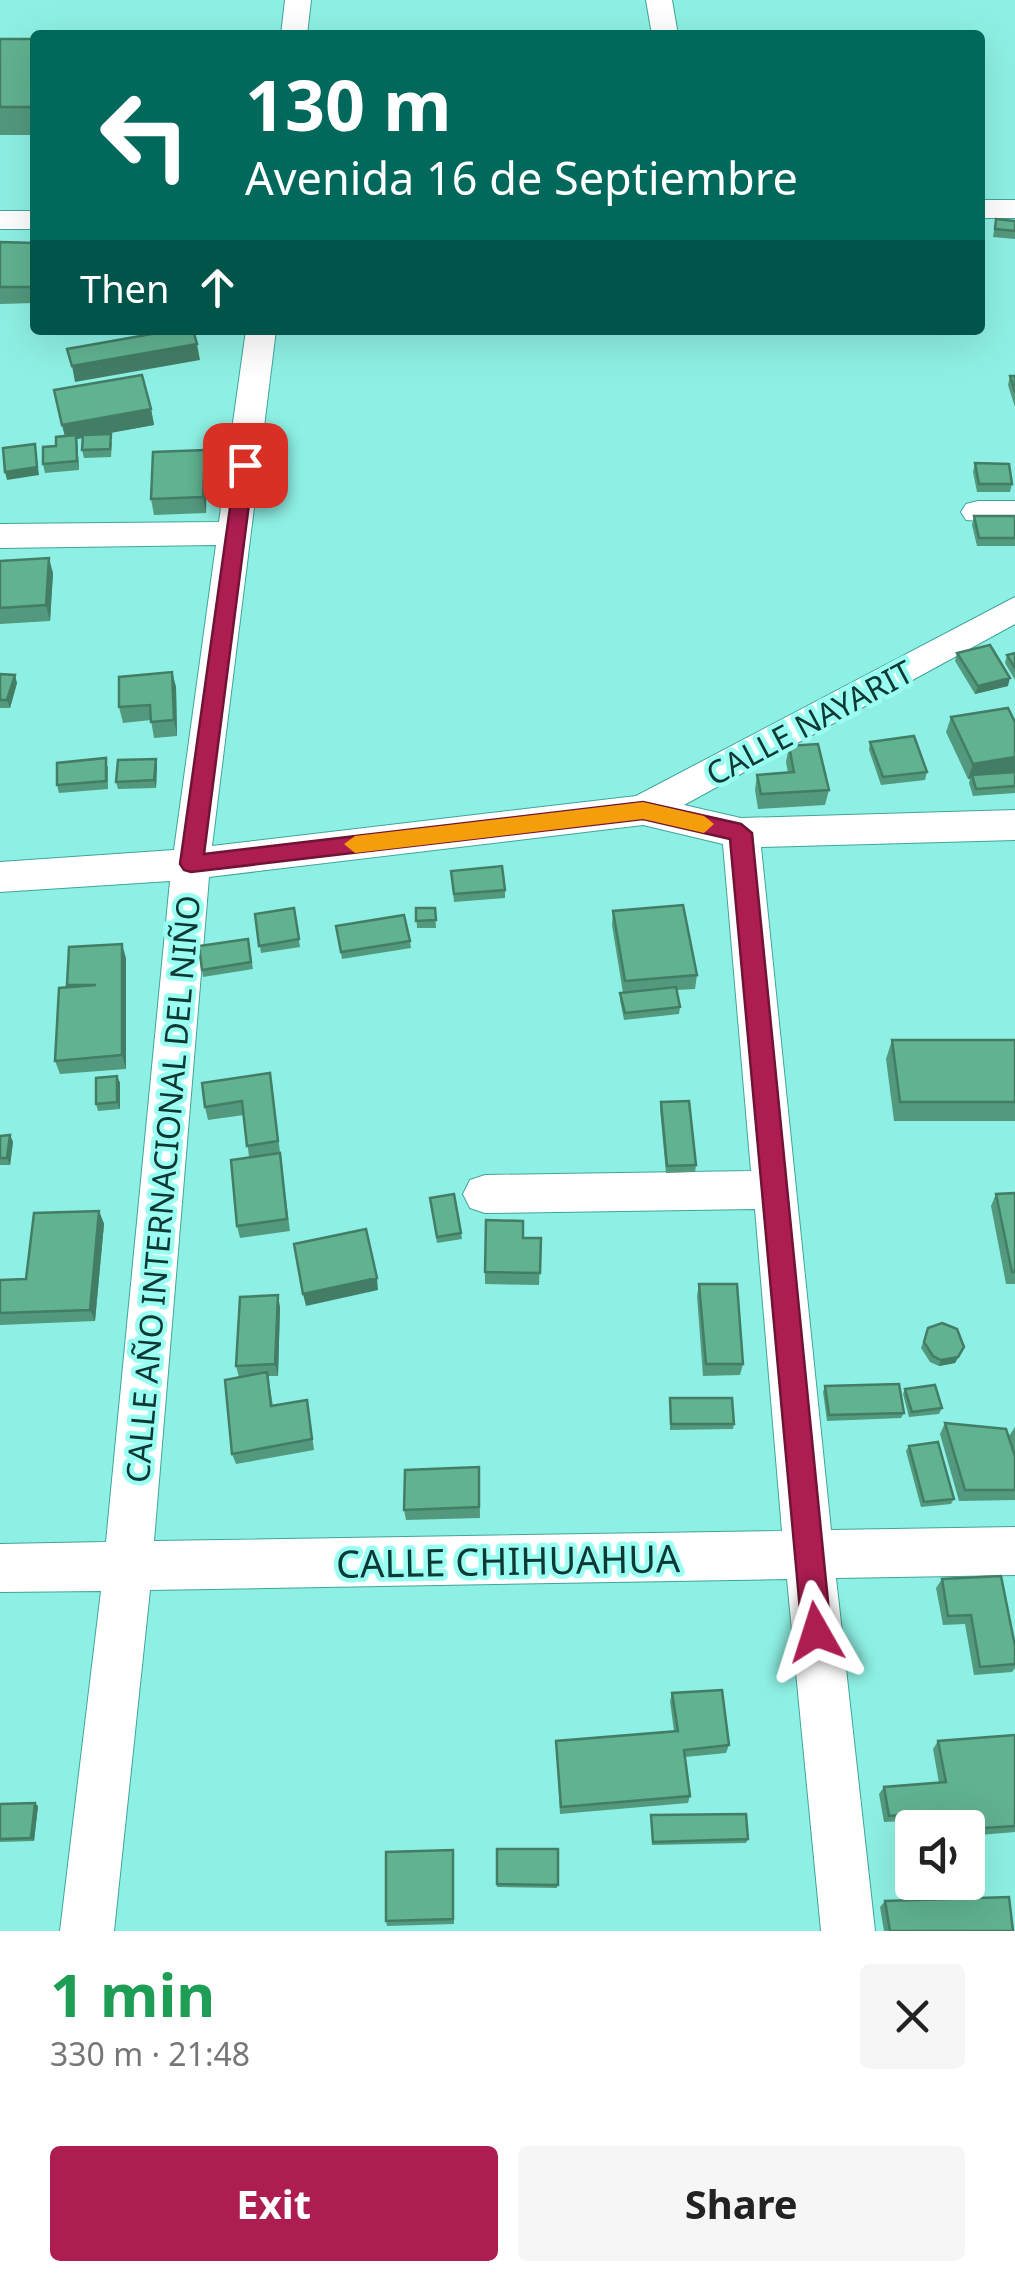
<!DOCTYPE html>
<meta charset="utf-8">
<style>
body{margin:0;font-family:"Noto Sans",sans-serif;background:#f6f6f6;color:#222;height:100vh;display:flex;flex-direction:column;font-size:38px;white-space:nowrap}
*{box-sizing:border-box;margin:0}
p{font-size:32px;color:#767676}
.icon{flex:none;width:55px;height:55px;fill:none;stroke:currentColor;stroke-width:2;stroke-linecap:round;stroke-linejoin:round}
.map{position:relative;height:1931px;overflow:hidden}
.sheet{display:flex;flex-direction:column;background:#fff;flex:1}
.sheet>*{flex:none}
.banner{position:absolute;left:30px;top:30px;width:955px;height:305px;border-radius:10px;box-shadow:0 10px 40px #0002;background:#00695c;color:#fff;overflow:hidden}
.fabs{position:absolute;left:895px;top:1810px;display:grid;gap:20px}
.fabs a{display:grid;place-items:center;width:90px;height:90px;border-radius:10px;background:#fff;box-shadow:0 10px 40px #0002;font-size:50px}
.pin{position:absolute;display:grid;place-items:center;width:85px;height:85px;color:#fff;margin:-42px;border-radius:20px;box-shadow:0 5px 15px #0006}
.me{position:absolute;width:110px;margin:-55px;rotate:354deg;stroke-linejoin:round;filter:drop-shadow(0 0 8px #0008)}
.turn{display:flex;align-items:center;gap:35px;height:210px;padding:0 50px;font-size:45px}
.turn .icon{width:130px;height:130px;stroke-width:2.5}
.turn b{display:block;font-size:70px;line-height:85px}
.then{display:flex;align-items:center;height:95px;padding:0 50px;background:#0003;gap:20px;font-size:38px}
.round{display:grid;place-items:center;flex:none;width:105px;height:105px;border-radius:10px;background:#f6f6f6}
.headline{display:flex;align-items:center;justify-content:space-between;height:170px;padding:0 50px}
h1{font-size:60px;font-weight:700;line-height:75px;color:#1e9e55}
.cta{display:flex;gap:20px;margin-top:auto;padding:20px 50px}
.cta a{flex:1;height:115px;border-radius:10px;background:#ad1d52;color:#fff;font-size:40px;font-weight:700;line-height:115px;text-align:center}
.cta a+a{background:#f6f6f6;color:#222}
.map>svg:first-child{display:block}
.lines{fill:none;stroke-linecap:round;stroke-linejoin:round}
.street-casing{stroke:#3fa59a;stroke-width:2}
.street{fill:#fff;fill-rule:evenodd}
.wall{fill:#53997d}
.shaded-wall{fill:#437d66}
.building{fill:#60b291;stroke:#437d66;stroke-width:2.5}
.route{fill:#ad1d52;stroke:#701335;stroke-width:2.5}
.slow{fill:#f59e0b}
.labels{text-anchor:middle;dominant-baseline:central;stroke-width:9;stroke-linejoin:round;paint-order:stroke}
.street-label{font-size:32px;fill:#0d3934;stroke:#9bfef2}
.near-street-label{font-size:38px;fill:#0d3934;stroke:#9bfef2}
</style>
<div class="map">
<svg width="1015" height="1931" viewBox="0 0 1015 1931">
<rect width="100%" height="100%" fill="#8ef0e4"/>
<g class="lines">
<!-- street casing -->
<g class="street-casing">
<path id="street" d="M285,0H311L307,35H281Z
M646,0H672L678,35H652Z
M980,200H1015V218H980Z
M0,211H35V229H0Z
M246,330H276L212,846L636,796L1015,597V624L684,805L741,818L1015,810V840L761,847L831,1530L1015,1527V1575L836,1578L875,1931H821L787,1579L150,1590L114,1931H60L101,1591L0,1592V1544L106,1542L170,881L0,892V862L174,850L216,545L0,548V524L219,522ZM643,825L723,844L751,1171L485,1175L470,1180L463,1194L470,1208L485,1213L755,1209L782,1531L154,1541L209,877Z
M978,501H1015V523L966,520L961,512L966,504Z"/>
</g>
<!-- street -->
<use href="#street" class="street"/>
</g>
<!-- wall -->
<path class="wall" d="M0,39H35V135H0Z
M996,219L1015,221V239L993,237Z
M0,242L35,243V303L0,304Z
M41,330H65V333L42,334Z
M1010,376H1015V407L1008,385Z
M151,409L154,425L103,434L112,442L111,457L84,458L82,450L83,438L77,439L79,470L45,473L43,464L65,436Z
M205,450L207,466L206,513L154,515L151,499Z
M975,463L1012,484L1010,492H977L973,472Z
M974,516H1015V546H977L972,525Z
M0,561L53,573L50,621L0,624Z
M957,653L1008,686L975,694L955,661Z
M1015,653V680L1005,663L1007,655Z
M172,672L176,687L177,736L154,738L151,720L123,723L119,707Z
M0,674L17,683L10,708H0Z
M951,717L1015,722V771L1006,773L1015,772V793L973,796L969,783L970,779H968L946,732Z
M870,742L927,772L925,780L881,785L869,750Z
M789,746L829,790L825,805L758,809L755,790L757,775L788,773L786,762Z
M156,759L157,767L156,788L118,789L116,782Z
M108,766V789L59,793L57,785Z
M451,871L505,890V898L454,902Z
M294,908L300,947L261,953L255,914Z
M416,908H435L436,928H417Z
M613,911L697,975L695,989L677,990L680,1007L679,1014L624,1020L620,1000V993H623L612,925Z
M336,926L410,941L411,948L342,959Z
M248,939L253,969L203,977L202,970Z
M126,958V1069L60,1074L55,1061L67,985Z
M892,1040H1015V1121H894L886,1059Z
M270,1073L290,1231L240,1238L237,1226L249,1157L244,1115L208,1120L205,1107Z
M117,1076L120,1083V1109L98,1111L96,1104Z
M661,1102L696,1165L695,1172L666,1173L660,1109Z
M10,1135L13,1142L10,1165H0V1136Z
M1015,1193V1284H1006L991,1206L996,1194Z
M431,1205L461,1233L462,1239L437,1243Z
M99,1211L104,1224L95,1321L0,1325V1280L26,1279Z
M523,1238H541L539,1285L485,1284V1272Z
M699,1284L743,1364L740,1375L703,1376L697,1296Z
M280,1307L278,1376H268L273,1406L307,1400L314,1450L236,1464L232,1454L239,1377L236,1366Z
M928,1328L961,1353L955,1363L939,1366L930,1362L921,1348Z
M825,1386L904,1413L901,1418L827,1421L823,1392Z
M905,1389L942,1408L939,1414L909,1417L903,1394Z
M670,1398L734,1424L733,1429L670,1430Z
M945,1423L1009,1436L1015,1427V1500L959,1501L940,1434Z
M909,1446L954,1499L951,1504L921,1507L906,1451Z
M479,1467L480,1518L406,1520L404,1510Z
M942,1579L1015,1646V1668L1012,1672L974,1675L965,1624L943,1625L936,1588Z
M672,1693L729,1745L726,1753L685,1757L690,1796L688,1803L560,1814L556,1741L674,1731L670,1701Z
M1015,1735V1832L968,1836V1828H939L938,1819L884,1822L879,1794L884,1787L939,1783L933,1749L938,1741Z
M0,1804L38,1806L34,1841L0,1842Z
M651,1815L748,1839L746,1843L652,1845Z
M497,1849H558L557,1888L497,1887Z
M453,1850L454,1924L387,1926L386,1921Z
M885,1901L1013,1931H884L880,1907Z"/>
<!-- shaded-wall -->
<path class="shaded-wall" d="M197,344L200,360L75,382L72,366Z
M151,409L154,425L77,439L79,470L77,461L66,441L62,425Z
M35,444L39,475L7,480L5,472Z
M205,450L207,466L206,513L203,497Z
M49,558L53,573L50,621L46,605Z
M172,672L176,687L177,736L174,720Z
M15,675L17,683L10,708L7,700Z
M1010,678L1008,686L975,694L978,686Z
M1015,757V771L973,778L972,775L970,779H968L973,764Z
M156,759L157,767L156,788L154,780Z
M122,944L126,958V1069L122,1055Z
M117,1076L120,1083V1109L117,1102Z
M10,1135L13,1142L10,1165L7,1158Z
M99,1211L104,1224L95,1321L90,1310Z
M377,1278L378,1290L306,1306L303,1294Z
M278,1295L280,1307L278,1376L275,1364Z
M964,1347L955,1363L939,1366L941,1360Z
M35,1803L38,1806L34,1841L31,1838Z"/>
<!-- building -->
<path class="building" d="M0,39H35V107H0Z
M996,219L1015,221V231L995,229Z
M0,242L35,243V287H0Z
M174,330H193L197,344L72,366L67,349Z
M142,375L151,409L62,425L54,390Z
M1010,376H1015V392Z
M111,434L110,449L82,450L83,435Z
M76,435L77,461L43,464V447L56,446V437Z
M35,444L37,467L5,472L3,448Z
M205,450L203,497L151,499L153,452Z
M975,463L1009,464L1012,484H979Z
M974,516H1015V538H979Z
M49,558L46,605L0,608V561Z
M990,645L1010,678L978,686L957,653Z
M1015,653V668L1007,655Z
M172,672L174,720L151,722L150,705L119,707V677Z
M0,674L15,675L7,700H0Z
M1008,708L1015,722V757L973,764L951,717Z
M914,736L927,772L883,777L870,742Z
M818,744L829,790L761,794L757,775L794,772L789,746Z
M106,758V781L57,785V763Z
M156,759L154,780L116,782L118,760Z
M1015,772V786L976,789L972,775Z
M502,866L505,890L454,894L451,871Z
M683,905L697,975L625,981L613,911Z
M294,908L299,939L259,946L255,914Z
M416,908H435L436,920L416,921Z
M404,915L410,941L341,952L336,926Z
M248,939L251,962L202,970L199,946Z
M122,944V1055L55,1061L59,988L96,985H67L69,947Z
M676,987L680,1007L625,1013L620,993Z
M892,1040H1015V1102H900Z
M270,1073L278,1141L247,1146L242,1101L205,1107L202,1083Z
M117,1076V1102L96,1104V1078Z
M689,1101L696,1165L667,1166L661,1102Z
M10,1135L7,1158H0V1136Z
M280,1153L287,1219L237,1226L231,1160Z
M1015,1193V1272H1012L996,1194Z
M454,1194L461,1233L437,1237L430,1198Z
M99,1211L90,1310L0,1313V1280L26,1279L34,1213Z
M486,1220L523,1221V1238H541L540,1273L485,1272Z
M366,1229L377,1278L303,1294L294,1244Z
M699,1284H737L743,1364H706Z
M278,1295L275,1364L236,1366L240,1297Z
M942,1323L957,1329L964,1347L958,1357L941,1360L933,1356L924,1342L928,1328Z
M267,1372L271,1406L307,1400L312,1439L232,1454L225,1380Z
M899,1384L904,1413L829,1415L825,1386Z
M935,1385L942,1408L912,1412L905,1389Z
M670,1398H732L734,1424H671Z
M945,1423L1006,1429L1015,1456V1490H965Z
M938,1442L954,1499L924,1502L909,1446Z
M479,1467V1507L404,1510L405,1470Z
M1001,1576L1015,1646V1664L980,1667L971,1615L948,1616L942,1579Z
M722,1690L729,1745L684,1750L690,1796L561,1807L556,1741L678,1731L672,1693Z
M1015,1735V1826L968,1829V1828H946L944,1812L889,1816L884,1787L946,1782L938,1741Z
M35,1803L31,1838L0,1839V1804Z
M746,1814L748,1839L653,1842L651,1815Z
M497,1849H558V1885L497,1884Z
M453,1850V1919L386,1921V1852Z
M1009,1897L1013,1931H890L885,1901Z"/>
<!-- route -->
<path class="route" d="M245,459L254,465L204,854L643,802L741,824L752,833L831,1632L826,1642L816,1646L807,1642L802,1632L730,839L643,819L191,872L184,870L180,864L236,465Z"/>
<!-- slow -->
<path class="slow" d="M643,802L704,816L714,824L704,833L643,819L355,853L344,844L355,836Z"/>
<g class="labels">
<!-- street labels -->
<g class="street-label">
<text transform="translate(809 722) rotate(-28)">CALLE NAYARIT</text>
<text transform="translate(162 1189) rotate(-85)">CALLE AÑO INTERNACIONAL DEL NIÑO</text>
</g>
<!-- near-street labels -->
<g class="near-street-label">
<text transform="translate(508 1560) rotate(-1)">CALLE CHIHUAHUA</text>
</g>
</g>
</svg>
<div class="fabs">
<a><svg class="icon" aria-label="sound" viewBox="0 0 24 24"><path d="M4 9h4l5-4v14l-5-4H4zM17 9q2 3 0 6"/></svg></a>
</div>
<div class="pin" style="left:245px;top:465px;background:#d93025"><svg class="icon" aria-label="arrive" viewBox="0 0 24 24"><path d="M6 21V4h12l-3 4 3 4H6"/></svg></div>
<svg class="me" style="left:816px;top:1632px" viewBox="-20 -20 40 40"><path d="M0-17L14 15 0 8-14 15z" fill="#ad1d52" stroke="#fff" stroke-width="4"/></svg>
<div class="banner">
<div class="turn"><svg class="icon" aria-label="left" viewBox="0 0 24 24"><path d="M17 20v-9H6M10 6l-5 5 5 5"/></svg><div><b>130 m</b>Avenida 16 de Septiembre</div></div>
<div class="then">Then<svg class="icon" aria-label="ahead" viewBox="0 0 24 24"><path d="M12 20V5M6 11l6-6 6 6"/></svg></div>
</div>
</div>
<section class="sheet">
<div class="headline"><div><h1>1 min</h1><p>330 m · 21:48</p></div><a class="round"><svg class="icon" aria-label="close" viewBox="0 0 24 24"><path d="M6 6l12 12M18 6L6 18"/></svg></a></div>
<div class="cta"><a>Exit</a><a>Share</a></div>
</section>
